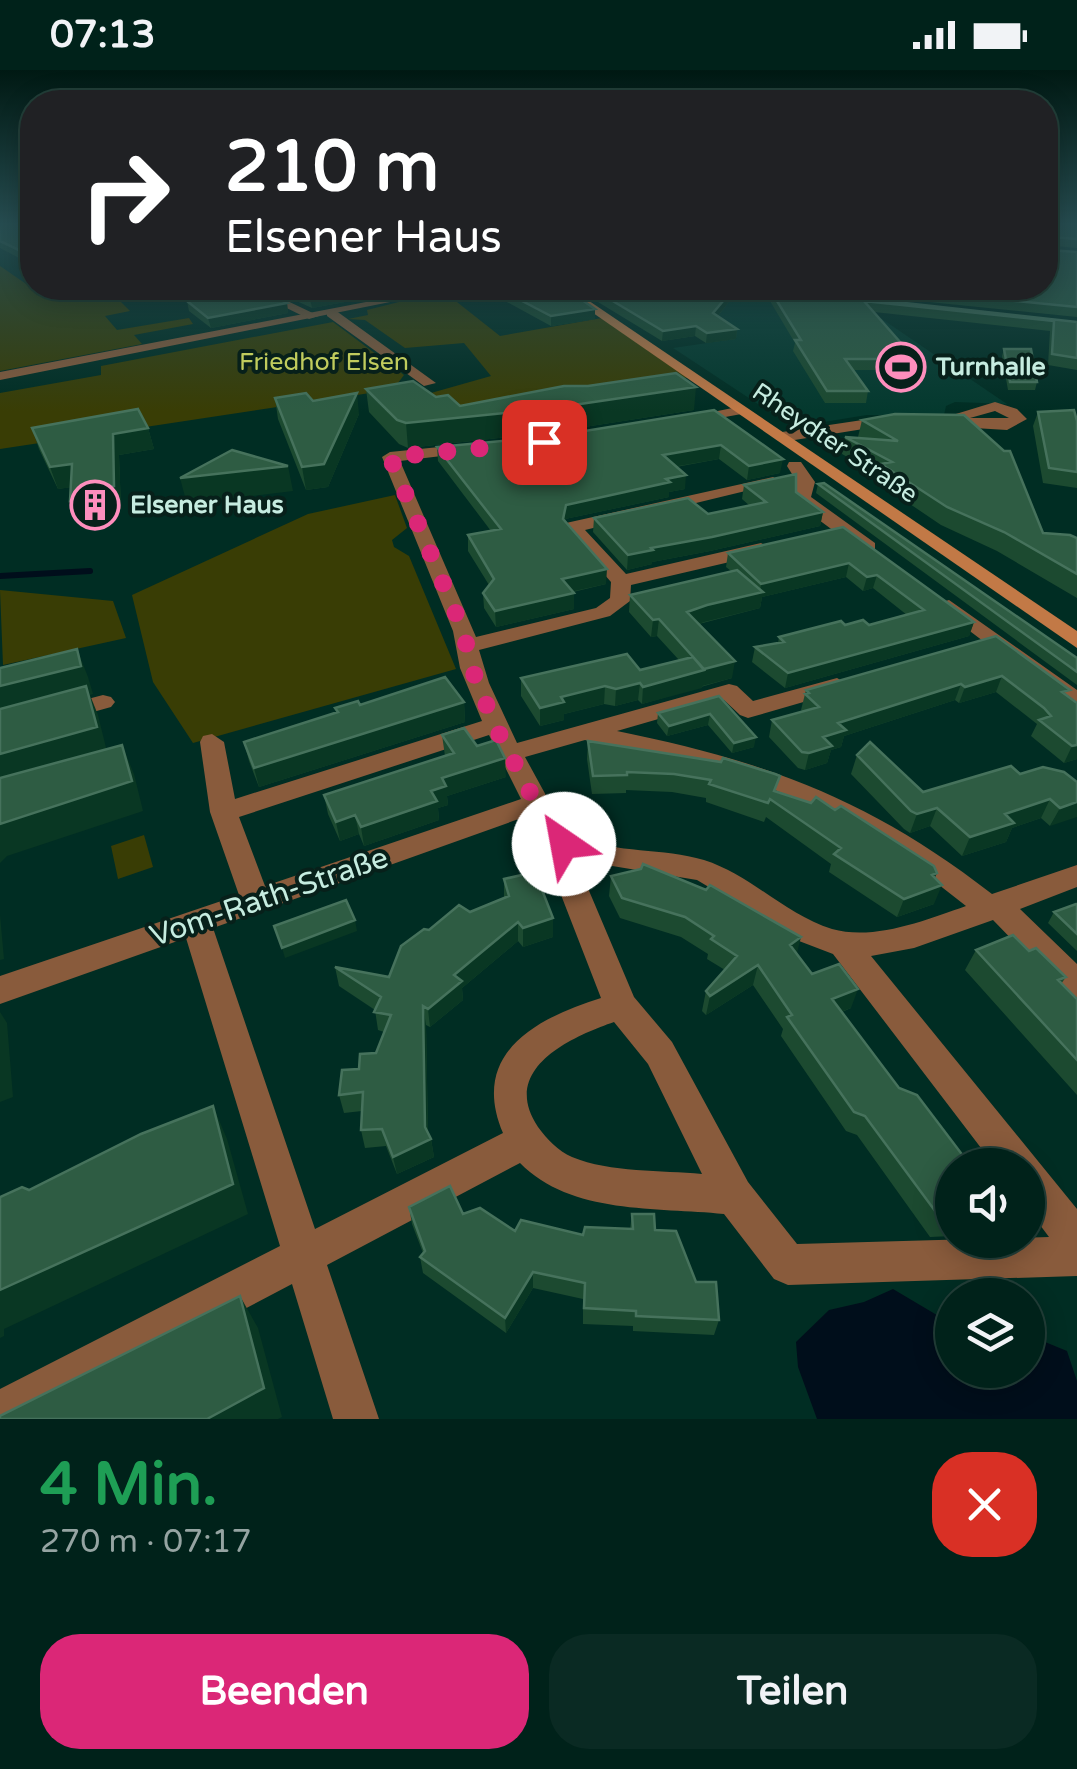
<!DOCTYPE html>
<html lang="de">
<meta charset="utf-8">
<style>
body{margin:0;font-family:"Varela Round",sans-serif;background:#0a2a23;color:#f1f3f6;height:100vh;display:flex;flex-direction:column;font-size:38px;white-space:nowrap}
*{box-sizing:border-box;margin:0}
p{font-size:32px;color:#95a4a2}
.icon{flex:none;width:55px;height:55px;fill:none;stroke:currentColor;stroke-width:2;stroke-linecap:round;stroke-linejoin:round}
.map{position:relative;height:1349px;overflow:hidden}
.details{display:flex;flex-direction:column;background:#00221a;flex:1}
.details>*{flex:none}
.top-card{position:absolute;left:20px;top:20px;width:1038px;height:210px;border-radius:40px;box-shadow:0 5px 25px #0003,0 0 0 2px #223f39;background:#202124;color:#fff;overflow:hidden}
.fabs{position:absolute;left:935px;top:1078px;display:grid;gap:20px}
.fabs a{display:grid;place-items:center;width:110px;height:110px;border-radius:50%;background:#00221a;box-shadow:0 5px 25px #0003,0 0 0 2px #223f39;font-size:50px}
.pin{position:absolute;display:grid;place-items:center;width:85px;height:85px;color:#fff;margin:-42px;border-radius:20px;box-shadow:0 5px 15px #0006}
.me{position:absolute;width:110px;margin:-55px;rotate:327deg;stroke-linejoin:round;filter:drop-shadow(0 0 8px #0008)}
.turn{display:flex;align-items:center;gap:35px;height:210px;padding:0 40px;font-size:45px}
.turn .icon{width:130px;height:130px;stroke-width:2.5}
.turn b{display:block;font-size:70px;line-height:85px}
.round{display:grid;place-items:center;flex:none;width:105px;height:105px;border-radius:40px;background:#0a2a23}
.overview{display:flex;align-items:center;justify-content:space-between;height:170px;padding:0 40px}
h1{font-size:60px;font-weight:700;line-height:75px;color:#1e9e55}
.cta{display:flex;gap:20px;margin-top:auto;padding:20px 40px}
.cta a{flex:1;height:115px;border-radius:40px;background:#db2777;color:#fff;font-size:40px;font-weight:700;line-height:115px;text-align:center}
.cta a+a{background:#0a2a23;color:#f1f3f6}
.status{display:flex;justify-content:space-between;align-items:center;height:70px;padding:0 50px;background:#00221a;direction:ltr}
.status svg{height:28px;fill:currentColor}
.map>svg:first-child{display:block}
.built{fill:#04392e}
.green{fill:#393d05}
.water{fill:#000e1b}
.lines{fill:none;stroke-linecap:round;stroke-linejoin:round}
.stream{stroke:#000e1b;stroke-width:6}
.minor{fill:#895b3c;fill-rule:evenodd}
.tertiary{fill:#895b3c;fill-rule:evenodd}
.secondary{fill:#c27946;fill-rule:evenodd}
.wall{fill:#1c4a30}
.shaded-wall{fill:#093723}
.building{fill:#2e5c43;stroke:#46725c;stroke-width:2.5}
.route{stroke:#db2777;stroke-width:18;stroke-dasharray:0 32.4}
.labels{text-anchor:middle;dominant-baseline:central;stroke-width:8;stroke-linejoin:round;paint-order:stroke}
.far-park-label{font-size:25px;fill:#c0cc5d;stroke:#07201a}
.far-poi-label{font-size:25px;font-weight:bold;fill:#c6ece0;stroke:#07201a;text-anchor:start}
.far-street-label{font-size:25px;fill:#c6ece0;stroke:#07201a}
.street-label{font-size:30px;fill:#c6ece0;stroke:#07201a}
</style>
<div class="status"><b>07:13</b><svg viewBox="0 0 49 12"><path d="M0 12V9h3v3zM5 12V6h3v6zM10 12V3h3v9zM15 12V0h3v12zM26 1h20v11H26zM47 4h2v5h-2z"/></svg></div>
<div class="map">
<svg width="1077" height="1349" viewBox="0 0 1077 1349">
<rect width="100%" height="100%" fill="#002d23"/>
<!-- built -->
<path class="built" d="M738,221L860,234L1007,334L955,332L946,336L944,345H867L793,357L673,278L734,269L694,242L723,239Z"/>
<!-- green -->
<path class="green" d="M0,196L32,218H107L130,241L105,246L117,260L189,248L193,254L134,265L142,274L0,301Z
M443,221L500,266L602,248L690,307L476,341L431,329V323L491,306L464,273L405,278L365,250L348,249L368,245L367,240Z
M333,252L404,305L398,313L370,323L0,379V323L101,305V296Z
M395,425L407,458L392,470L394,477L409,486L456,599L193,673L153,612L132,525L308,444Z
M0,520L113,531L126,568L3,595Z
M144,765L153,797L118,809L111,776Z"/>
<!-- water -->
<path class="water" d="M893,1219L952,1254V1300H1028V1265L1067,1281L1077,1311V1349H817L798,1297L796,1272L829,1240L864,1232Z"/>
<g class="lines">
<!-- stream -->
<path class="stream" d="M0,506L90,501"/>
<!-- minor -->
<path class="minor" d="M246,218H260L319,246L309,249Z
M727,218H760L805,225L799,228Z
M327,240H335L436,313L424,316L327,246Z
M995,332L1017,339L1027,349L1007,360L941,356L933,351ZM995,341L1009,348H970Z
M742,336L749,340L747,343L687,354L679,349Z
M896,345L904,350L901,353L782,372L774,367L782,362Z
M469,374L477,379L475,382L400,391L476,567L596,538L610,528L611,512L566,461V453L773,407L782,412L585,460L626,504L761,473L771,479L768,483L631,515L630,531L610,546L479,580L489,613L517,673L729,614L737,616L753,631L837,608L849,615L845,620L748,648L740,645L724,630L617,661C766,691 871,730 992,824L1077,795V817L1020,839L1077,894V929L1066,925L993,850L914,878L871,886L1077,1139V1206L788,1215L774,1209L724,1144C657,1137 571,1145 520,1093L327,1195L379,1349H333L292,1214L35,1349H0V1319L280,1176L186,868L0,934V906L239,825L210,742L200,672L203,666L212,664L224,672L235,729L482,651L460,598L453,561L382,387L390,382ZM489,665L521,729L265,816L239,747ZM585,670C637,683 690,692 741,708C825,735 898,781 966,836C926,850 874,871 832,859C786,845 751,805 704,790C663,778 617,783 577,768L554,740L525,687ZM530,745L601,928C537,948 469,983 503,1063L315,1159L213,858ZM576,790L697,810L799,871L833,884L994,1095H1028V1139L1049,1167L797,1174L748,1112L672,972L634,927ZM614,952L648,994L702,1104C661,1100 611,1103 572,1087C558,1081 547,1069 538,1057C499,999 571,967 614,952Z
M789,392H801L815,412L811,427L875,473V481H861L796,433L797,412L787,396Z
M949,530L1077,620V638L1069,636L942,540L939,536L942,532Z
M103,625L111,627L115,632L111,637L0,668V652Z"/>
<!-- tertiary -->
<path class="tertiary" d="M439,218H460L0,310V302Z"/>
<!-- secondary -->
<path class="secondary" d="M557,218H570L1077,561V578Z"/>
</g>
<!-- wall -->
<path class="wall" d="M0,152H32V191L27,192L0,178Z
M1045,152H1077V178L1046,175L1048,180L1077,182V247L791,218H1045Z
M193,218H254L287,233L288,243L211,258L189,241L187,231L214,226Z
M268,218H421L312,238Z
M448,218H565L595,239V249L551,256L494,225L457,229L449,224Z
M575,218H736V223L718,246L737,259L736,269L706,273L695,266L662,271Z
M768,218L1077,252V300L1048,295L1050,261L874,242L915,289L912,300H853L868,321L866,333H825L793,281L795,273L767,226Z
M1004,279L1037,312L1035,320H1008L1002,286Z
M366,319L436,327L460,336L694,340L552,362L408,378L399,374L369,342Z
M275,328L313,331L359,344L328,417L306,420L278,349Z
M714,340L780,403L747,410L719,389L676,397L685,419L669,422V427L565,449L606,514L573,522L574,539L496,557L484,538L483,523L489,515L468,481V465L491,461L438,391L437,377L554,366Z
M1038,342L1077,351V418L1043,413L1033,356Z
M895,344L1043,463L1077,468V528L997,481L941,455L876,411L878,404L842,384L845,367L861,368L858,367L862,350Z
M32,358H148L154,379L119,385L121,439L110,440V449L78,454L70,431L71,417L58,419L39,379Z
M818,414L1077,588V615L816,423Z
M744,415L796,422L823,442L820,456L710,481L652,492V494L627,500L593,462L594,448L708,444L750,436L742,429Z
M843,457L974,552L969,566L785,618L752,592L755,577L778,573L779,567L845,555H869L907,545L873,518L863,521L846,507L762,527L760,538L699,554L732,608L642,634L638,630L615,636L604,634L564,644V650L540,656L521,626V608L640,600L679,590L657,566L651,567L629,542L630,525L731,501L726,497L728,483Z
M996,566L1077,633V689L1064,693L1031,666L1037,654L996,622L959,633L955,630L844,666L841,677L831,680L827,693L805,700L798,698L769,667L772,650L803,642L801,640L806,620Z
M719,626L754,677L732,683L708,655L667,666L657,653L658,643Z
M464,632L465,652L259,717L249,691L244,672L336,642L335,638L360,635Z
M442,665L477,676L506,707L447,726L448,735L438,738L439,750L364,776L359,764L340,771L328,744L324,725L445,686Z
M588,671L777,722L935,808L934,834L897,847L829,802L831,794L766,747L764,752L706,732V728L672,722L626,720V723L592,724L587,689Z
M857,685L923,722L1020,704L1077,712L1050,756L1041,748L1012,758L1006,772L962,786L930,756L910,763L904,759L851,704Z
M611,806L797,884L812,904L851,938L842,942L952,1095V1166L930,1167L857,1065L846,1061L781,966L783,959L753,915L706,945L702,941L706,921L725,900L707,889L708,884L681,867L620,848L609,826Z
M504,809L553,848V867L523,877L518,871L462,918L463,930L430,957L426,955L428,1062L431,1069L434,1087L397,1104L386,1076L365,1078L361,1060L362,1041L344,1043L339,1025L359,999L376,983L384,962L378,960L375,940L339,916L335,897L389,907L429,860L504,828Z
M1077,834V881L1048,853L1054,842Z
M976,880L1066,907L1061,914L1077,929V1025L965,900Z
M409,1137L463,1144L515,1161L583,1165L630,1159L632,1144L655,1160L696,1212L719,1250L714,1265L633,1261V1256L583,1254V1229L533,1218L506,1263L423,1203L420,1187L423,1183L412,1154Z"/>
<!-- shaded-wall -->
<path class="shaded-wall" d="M32,182V191L27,192L25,183Z
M370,218H421L312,238L310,229Z
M478,218H494V225L457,229L456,220Z
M734,218H736V223L712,253L713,243Z
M287,233L288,243L211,258L208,248Z
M595,239V249L551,256V246Z
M696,256L695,266L662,271L663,261Z
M737,259L736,269L706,273L707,263Z
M696,317L694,340L552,362L408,378L406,353Z
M357,323L359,344L328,417L306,420L302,397Z
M148,358L154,379L119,385L121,439L110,440V449L78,454L70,431L103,417L113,364Z
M721,375L719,389L661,399L663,385Z
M783,389L780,403L747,410L749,396Z
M72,394L80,416L58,419L50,397Z
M288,396L293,421L187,434L180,408Z
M686,405L685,419L669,422V427L565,449L563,463L566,435Z
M823,442L820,456L710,481L652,492V494L627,500L628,485L651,478Z
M849,493L846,507L762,527L760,538L704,552L685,559L687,542L707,535L760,523L761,514Z
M607,499L606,514L561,524L562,509Z
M877,505L873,518L863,521L867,507Z
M574,523V539L496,557L495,541Z
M659,549L657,566L651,567L653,550Z
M974,552L969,566L785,618L788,603Z
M77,579L88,607L93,624L90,625L98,645L108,686L0,713V616Z
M735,591L732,608L702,616L704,599Z
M704,600L702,618L642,634L643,617Z
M1002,606L996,622L959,633L965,617Z
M640,613L638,630L615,636L616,619Z
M961,614L955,630L844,666L841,677L831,680L827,693L805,700L809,683L838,653Z
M605,616L604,634L564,644V650L540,656V638L561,627Z
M464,632L465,652L259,717L254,698Z
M710,644L708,655L667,666L669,656Z
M756,667L754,677L732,683L734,673Z
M122,675L134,704L143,741L7,786L0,793V754Z
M1077,675V689L1064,693L1072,676Z
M505,688L506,707L447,726L448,735L438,738L439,750L364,776L361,757L442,708Z
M1050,729L1041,748L1012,758L1006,772L962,786L970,767L1005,744Z
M1077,732V747L1050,756L1060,738Z
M937,738L930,756L910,763L917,744Z
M355,745L359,764L340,771L336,752Z
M937,803L930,819L942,815L934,834L897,847L904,829L932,805Z
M0,845L4,889L0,890Z
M553,848V867L523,877V858Z
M355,850L357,861L285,888L282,878Z
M518,852V871L462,918L463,930L430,957L428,939L454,905Z
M801,867L796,887L790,875Z
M758,895L753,915L706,945L710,926Z
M858,919L851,938L825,948L832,929Z
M423,936L426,955L428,1071L431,1069L434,1087L397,1104L393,1087L425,1057Z
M0,942L7,953L13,1027L0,1032Z
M213,1036L227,1069L248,1144L4,1259V1266L0,1268V1220Z
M533,1202V1218L506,1263L505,1248Z
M240,1226L258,1258L282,1347L278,1349H207Z"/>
<!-- building -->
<path class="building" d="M0,152H32V182L25,183L0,171Z
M1045,152H1077V169L1048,167L1045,169Z
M1045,173L1048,180L1077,182V237L886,218H1045Z
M214,218H254L287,233L208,248L187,231L229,224Z
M286,218H370L310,229Z
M497,218H565L595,239L551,246Z
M591,218H734L713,243L737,259L707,263L696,256L663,261Z
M769,218L1077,252V288L1052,284L1054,251L864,231L915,289H845L868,321H827L795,270H801Z
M1004,279H1031L1037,312H1010Z
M676,303L696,317L553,338L406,353L397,350L366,319L413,311L436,327L448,325L460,336L564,316H588Z
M306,323L313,331L357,323L324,394L302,397L275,328Z
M138,339L148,358L113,364L114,416L103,417V426L70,431L72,394L50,397L32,358Z
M714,340L783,389L749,396L721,375L663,385L686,405L666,409L670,412L566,435L563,449L607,499L562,509L574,523L495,541L483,523L494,509L468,465L501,459L437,377L554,366Z
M1074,340L1077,351V402L1049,398L1038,342Z
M895,344L964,345L1004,381H1010L1043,463L1070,465L1077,468V504L1004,462L947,437L881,394L892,392L845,367L898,371L862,350Z
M232,380L288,396L180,408Z
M796,404V422L823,442L712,467L651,478L653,480L628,485L594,448L688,428L708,444L766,432L744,415Z
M824,413L1077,588V602L818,414Z
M843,457L974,552L788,603L755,577L784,572L779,567L841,551L845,555L863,550L869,555L924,540L877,505L867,507L849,493L761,514L728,483Z
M737,500L763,522L707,535L687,542L735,591L704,599L659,549L653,550L630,525Z
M996,566L1070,620L1062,622L1077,633V675L1072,676L1039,650L1051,646L1044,638L1002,606L965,617L961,614L838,653L846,660L823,667L832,676L809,683L802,682L772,650L819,637L805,624L809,623L806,620Z
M77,579L81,596L0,616V598Z
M627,584L640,600L693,587L704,600L643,617L640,613L616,619L605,616L561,627L564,632L540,638L521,608Z
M445,607L464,632L254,698L244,672L338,642L335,638L358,631L360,635Z
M86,616L97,657L0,684V639Z
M719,626L756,667L734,673L710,644L669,656L658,643Z
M464,658L477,676L496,670L505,688L442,708L446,716L431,721L437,731L361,757L355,745L336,752L324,725L454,683L442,665Z
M588,671L721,692L723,688L775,704L780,706L774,721L811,733L816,727L835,740L841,736L934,796L937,803L932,805L942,815L904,829L834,784L841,778L770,729L768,733L709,714L711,710L674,704L627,702V705L593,706Z
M870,672L923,722L1011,696L1020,704L1043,697L1064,702L1077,712V732L1060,738L1050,729L1005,744L1014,753L970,767L937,738L917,744L911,741L857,685Z
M122,675L132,711L0,754V708Z
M643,794L706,820L710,815L801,867L790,875L812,904L839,894L858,919L832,929L899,1018L917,1025L970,1095H952V1149H941L865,1046L854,1042L787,947L792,945L758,895L710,926L706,921L737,886L711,869L714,866L685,847L622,828L611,806L641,799Z
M535,802L553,848L523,858L518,852L454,905L462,911L428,939L423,936L425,1057L431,1069L393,1087L382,1059L361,1060L363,1022L339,1025L342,1000L359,999L360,984L376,983L391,945L374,942L381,927L335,897L389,907L401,876L424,859L429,860L459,835L470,842L509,826L504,809Z
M346,830L355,850L282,878L274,856Z
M1076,834H1077V864L1054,842Z
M1013,865L1029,881L1036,878L1066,907L1058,910L1077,929V990L976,880Z
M213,1036L233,1114L0,1220V1127L22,1117L29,1120L141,1064Z
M450,1116L463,1144L480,1138L515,1161L521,1150L583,1165L585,1157L633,1159L632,1144H654L655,1160L676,1161L696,1212H716L719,1250L636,1246V1241L584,1238L585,1213L533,1202L505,1248L420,1187L425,1181L409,1137Z
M240,1226L264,1318L207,1349H0V1346Z"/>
<!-- sky -->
<linearGradient id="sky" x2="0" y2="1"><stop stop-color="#001913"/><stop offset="0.45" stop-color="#264c50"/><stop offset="1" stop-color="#264c50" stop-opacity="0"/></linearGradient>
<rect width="1077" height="341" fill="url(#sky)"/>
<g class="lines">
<!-- route -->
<path class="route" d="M544,372L390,387L464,563L470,594L495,656L551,762L564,774"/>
</g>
<!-- icons -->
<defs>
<g id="stadium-ring" transform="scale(2.5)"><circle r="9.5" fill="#07201a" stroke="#fe8ebd" stroke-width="1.5"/><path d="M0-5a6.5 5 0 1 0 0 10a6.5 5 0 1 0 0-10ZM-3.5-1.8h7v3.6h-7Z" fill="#fe8ebd"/></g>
<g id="building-ring" transform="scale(2.5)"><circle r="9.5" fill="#07201a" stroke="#fe8ebd" stroke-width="1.5"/><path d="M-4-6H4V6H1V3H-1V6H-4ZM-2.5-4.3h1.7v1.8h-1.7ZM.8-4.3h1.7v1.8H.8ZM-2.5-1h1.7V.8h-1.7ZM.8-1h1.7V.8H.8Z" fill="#fe8ebd"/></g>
</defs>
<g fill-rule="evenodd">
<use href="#stadium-ring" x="901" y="297"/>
<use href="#building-ring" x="95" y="435"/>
</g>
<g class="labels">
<!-- far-park labels -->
<g class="far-park-label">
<text x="324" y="292">Friedhof Elsen</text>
</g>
<!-- far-poi labels -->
<g class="far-poi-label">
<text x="936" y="297">Turnhalle</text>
<text x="130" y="435">Elsener Haus</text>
</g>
<!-- far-street labels -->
<g class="far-street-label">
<text transform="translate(835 373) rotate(34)">Rheydter Straße</text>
</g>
<!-- street labels -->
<g class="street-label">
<text transform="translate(269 827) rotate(-19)">Vom-Rath-Straße</text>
</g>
</g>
</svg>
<div class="fabs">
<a><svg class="icon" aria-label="sound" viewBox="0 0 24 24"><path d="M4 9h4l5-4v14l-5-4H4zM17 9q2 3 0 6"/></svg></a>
<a><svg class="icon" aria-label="layers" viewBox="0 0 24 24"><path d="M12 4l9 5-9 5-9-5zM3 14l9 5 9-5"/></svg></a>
</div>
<div class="pin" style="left:544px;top:372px;background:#d93025"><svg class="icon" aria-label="arrive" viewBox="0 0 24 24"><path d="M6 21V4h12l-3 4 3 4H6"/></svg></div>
<svg class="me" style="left:564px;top:774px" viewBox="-20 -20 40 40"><circle r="19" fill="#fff"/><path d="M0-13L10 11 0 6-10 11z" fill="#db2777"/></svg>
<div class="top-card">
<div class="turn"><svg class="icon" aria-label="right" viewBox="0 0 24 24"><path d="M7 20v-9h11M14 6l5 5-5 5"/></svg><div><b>210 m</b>Elsener Haus</div></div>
</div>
</div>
<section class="details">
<div class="overview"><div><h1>4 Min.</h1><p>270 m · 07:17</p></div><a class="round" style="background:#d93025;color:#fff"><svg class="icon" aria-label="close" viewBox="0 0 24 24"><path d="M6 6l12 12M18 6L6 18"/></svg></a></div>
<div class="cta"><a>Beenden</a><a>Teilen</a></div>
</section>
